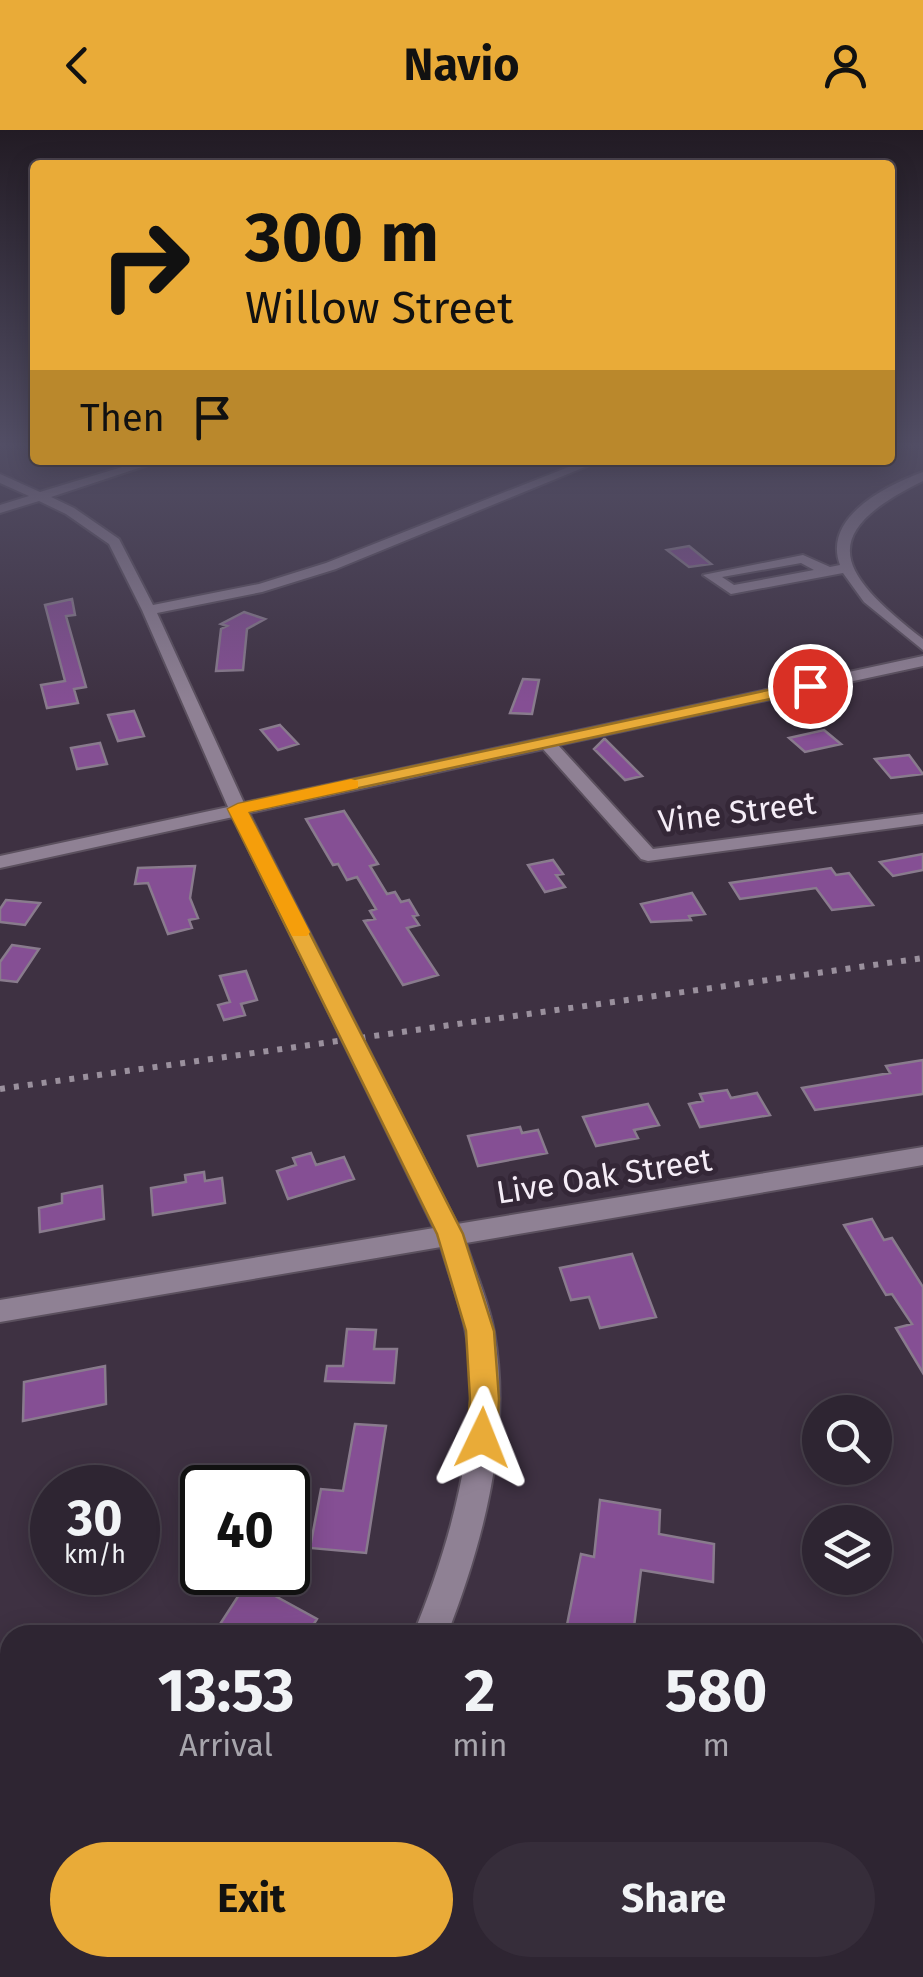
<!DOCTYPE html>
<style>
body{margin:0;font-family:"Fira Sans",sans-serif;background:#362d3a;color:#f1f3f6;height:100vh;display:flex;flex-direction:column;font-size:38px;white-space:nowrap}
*{box-sizing:border-box;margin:0}
p{font-size:32px;color:#a7a5ac}
.icon{flex:none;width:55px;height:55px;fill:none;stroke:currentColor;stroke-width:2;stroke-linecap:round;stroke-linejoin:round}
.map{position:relative;flex:1;overflow:hidden}
.drawer{position:absolute;left:0px;top:1495px;width:925px;height:352px;display:flex;flex-direction:column;background:#2e2532;border-radius:30px 30px 0 0;box-shadow:0 5px 25px #0003,0 0 0 2px #49424d}
.drawer>*{flex:none}
.guide{position:absolute;left:30px;top:30px;width:865px;height:305px;border-radius:10px;box-shadow:0 5px 25px #0003,0 0 0 2px #49424d;background:#e9ab38;color:#111;overflow:hidden}
.buttons{position:absolute;left:802px;top:1265px;display:grid;gap:20px}
.buttons a{display:grid;place-items:center;width:90px;height:90px;border-radius:50%;background:#2e2532;box-shadow:0 5px 25px #0003,0 0 0 2px #49424d;font-size:50px}
.speed{position:absolute;left:30px;top:1335px;display:flex;gap:20px;font-size:50px;font-weight:700;text-align:center}
.speed>*{display:grid;place-content:center;width:130px;height:130px;border-radius:50%;background:#2e2532;box-shadow:0 5px 25px #0003,0 0 0 2px #49424d;line-height:1}
.speed small{font-size:25px;font-weight:400}
.speed .limit{border:5px solid #111;border-radius:15px;background:#fff;color:#111}
.pin{position:absolute;display:grid;place-items:center;width:85px;height:85px;color:#fff;margin:-42px;border:5px solid #fff;border-radius:50%;box-shadow:0 2px 10px #0007}
.me{position:absolute;width:110px;margin:-55px;rotate:2deg;stroke-linejoin:round;filter:drop-shadow(0 0 8px #0008)}
.turn{display:flex;align-items:center;gap:35px;height:210px;padding:0 50px;font-size:45px}
.turn .icon{width:130px;height:130px;stroke-width:2.5}
.turn b{display:block;font-size:70px;line-height:85px}
.then{display:flex;align-items:center;height:95px;padding:0 50px;background:#0003;gap:20px;font-size:38px}
.eta{display:flex;justify-content:space-evenly;align-items:center;height:170px;text-align:center}
.eta b{font-size:60px;font-weight:700;line-height:70px}
.action{display:flex;gap:20px;margin-top:auto;padding:20px 50px}
.action a{flex:1;height:115px;border-radius:60px;background:#e9ab38;color:#111;font-size:40px;font-weight:700;line-height:115px;text-align:center}
.action a+a{background:#362d3a;color:#f1f3f6}
header{display:flex;justify-content:space-between;align-items:center;height:130px;padding:0 50px;background:#e9ab38;color:#111;font-size:45px;font-weight:700}
.map>svg:first-child{display:block}
.building{fill:#854f94;stroke:#897b8d;stroke-width:2.5}
.lines{fill:none;stroke-linecap:round;stroke-linejoin:round}
.minor-casing{stroke:#5b505e;stroke-width:4}
.minor{fill:#8f8194;fill-rule:evenodd}
.rail{stroke:#9a909d;stroke-width:6;stroke-dasharray:5 9;stroke-linecap:butt}
.route{fill:#e9ab38;stroke:#976f24;stroke-width:2.5}
.slow{fill:#f59e0b}
.labels{text-anchor:middle;dominant-baseline:central;stroke-width:10;stroke-linejoin:round;paint-order:stroke}
.street-label{font-size:32px;fill:#f5edf7;stroke:#342737}
</style>
<header><svg class="icon" aria-label="back" viewBox="0 0 24 24"><path d="M15 5l-7 7 7 7"/></svg>Navio<svg class="icon" aria-label="person" viewBox="0 0 24 24"><circle cx="12" cy="8" r="4"/><path d="M4 21q1-7 8-7t8 7"/></svg></header>
<div class="map">
<svg width="923" height="1847" viewBox="0 0 923 1847">
<rect width="100%" height="100%" fill="#3e3142"/>
<!-- building -->
<path class="building" d="M689,416L711,434L689,437L667,420Z
M72,469L75,485L66,486L86,557L74,559L78,573L47,578L41,555L65,551L45,475Z
M244,482L265,489L247,499L243,540L216,541L221,499L227,496L221,494Z
M523,549L539,550L532,584L510,583Z
M134,581L144,606L118,611L108,585Z
M280,595L298,614L278,620L261,600Z
M824,600L841,614L805,622L789,608Z
M604,609H605L642,646L625,650L594,619Z
M100,613L107,634L77,639L71,618Z
M909,625L923,644L891,648L875,629Z
M344,681L378,734L370,736L387,764L395,762L401,772L409,770L418,785L413,786L419,795L407,798L438,845L403,855L364,791L375,789L370,781L376,779L357,747L347,750L338,734L333,735L306,689Z
M923,724V740L893,746L880,732Z
M553,730L563,744L556,745L565,757L545,762L528,735Z
M195,736L190,768L198,788L189,790L192,798L168,804L148,753L135,754L138,738Z
M831,738L836,745L849,743L873,775L832,780L816,758L740,769L730,753Z
M692,763L705,784L689,786L691,790L651,792L641,774Z
M6,770L40,773L25,795L0,792V779Z
M12,815L39,819L17,852L0,850V832Z
M246,841L257,870L241,874L245,885L224,890L218,875L230,872L220,846Z
M923,930V964L815,980L802,958L890,943L886,936Z
M727,960L731,968L757,963L770,985L700,997L689,974L703,971L700,964Z
M648,974L659,995L634,1000L638,1008L596,1016L583,987Z
M520,997L522,1003L538,1000L547,1023L478,1036L468,1006Z
M311,1023L316,1035L344,1027L354,1049L288,1069L277,1041L296,1035L293,1028Z
M204,1042L205,1051L222,1048L225,1073L153,1085L151,1058L186,1052L185,1045Z
M102,1056L104,1089L40,1102L39,1078L62,1073V1064Z
M872,1089L884,1110L892,1108L923,1157V1243L896,1198L912,1194L892,1164L886,1165L844,1095Z
M632,1124L656,1187L600,1198L589,1167L571,1170L560,1138Z
M347,1199L376,1200L374,1219H397L394,1253L325,1251L327,1236H343Z
M105,1236L106,1274L23,1291L24,1252Z
M355,1294L386,1296L366,1423L310,1418L321,1359L343,1361Z
M600,1370L660,1380L659,1404L714,1414L713,1452L641,1440L633,1505H565L581,1424L594,1427Z
M248,1451L317,1489L307,1505H213Z"/>
<g class="lines">
<!-- minor casing -->
<g class="minor-casing">
<path id="minor" d="M145,330H163L51,367L74,378L119,409L153,475L259,454L326,433L586,330H602L336,439L262,462L157,483L244,673L923,526V536L558,615L653,719L923,684V694L648,731L641,729L543,619L249,683L457,1094L923,1017V1035L466,1113C475,1142 489,1172 494,1202C512,1304 484,1410 447,1505H413C449,1418 486,1293 465,1198C459,1171 449,1144 441,1117L0,1192V1170L434,1098L233,687L0,738V726L228,677L142,480L109,414L66,384L39,371L0,383V375L29,366L0,353V344L40,362Z
M923,342V351C812,405 840,444 923,509V520L864,472L843,443L731,464L703,445L803,425L830,437L840,435C822,387 887,355 923,342ZM801,433L814,440L734,455L722,447Z
M253,1838H294L290,1847H249Z"/>
</g>
<!-- minor -->
<use href="#minor" class="minor"/>
<!-- rail -->
<path class="rail" d="M0,959L923,828"/>
</g>
<!-- sky -->
<linearGradient id="sky" x2="0" y2="1"><stop stop-color="#221b24"/><stop offset="0.55" stop-color="#524e65"/><stop offset="1" stop-color="#524e65" stop-opacity="0"/></linearGradient>
<rect width="923" height="573" fill="url(#sky)"/>
<!-- route -->
<path class="route" d="M810,551L818,556L816,559L248,682L463,1104L494,1201L499,1269L497,1308L492,1318L482,1322L471,1318L467,1308L470,1269L466,1201L437,1104L228,679L238,674Z"/>
<!-- slow -->
<path class="slow" d="M351,649L358,651V658L248,682L310,802L307,806H292L228,679L238,674Z"/>
<g class="labels">
<!-- street labels -->
<g class="street-label">
<text transform="translate(737 682) rotate(-7)">Vine Street</text>
<text transform="translate(604 1046) rotate(-9)">Live Oak Street</text>
</g>
</g>
</svg>
<div class="buttons">
<a><svg class="icon" aria-label="search" viewBox="0 0 24 24"><circle cx="10" cy="10" r="6"/><path d="M15 15l6 6"/></svg></a>
<a><svg class="icon" aria-label="layers" viewBox="0 0 24 24"><path d="M12 4l9 5-9 5-9-5zM3 14l9 5 9-5"/></svg></a>
</div>
<div class="speed"><div>30<small>km/h</small></div><div class="limit">40</div></div>
<div class="pin" style="left:810px;top:556px;background:#d93025"><svg class="icon" aria-label="arrive" viewBox="0 0 24 24"><path d="M6 21V4h12l-3 4 3 4H6"/></svg></div>
<svg class="me" style="left:482px;top:1308px" viewBox="-20 -20 40 40"><path d="M0-17L14 15 0 8-14 15z" fill="#e9ab38" stroke="#fff" stroke-width="4"/></svg>
<div class="guide">
<div class="turn"><svg class="icon" aria-label="right" viewBox="0 0 24 24"><path d="M7 20v-9h11M14 6l5 5-5 5"/></svg><div><b>300 m</b>Willow Street</div></div>
<div class="then">Then<svg class="icon" aria-label="arrive" viewBox="0 0 24 24"><path d="M6 21V4h12l-3 4 3 4H6"/></svg></div>
</div>
<section class="drawer">
<div class="eta">
<div><b>13:53</b><p>Arrival</p></div>
<div><b>2</b><p>min</p></div>
<div><b>580</b><p>m</p></div>
</div>
<div class="action"><a>Exit</a><a>Share</a></div>
</section>
</div>
